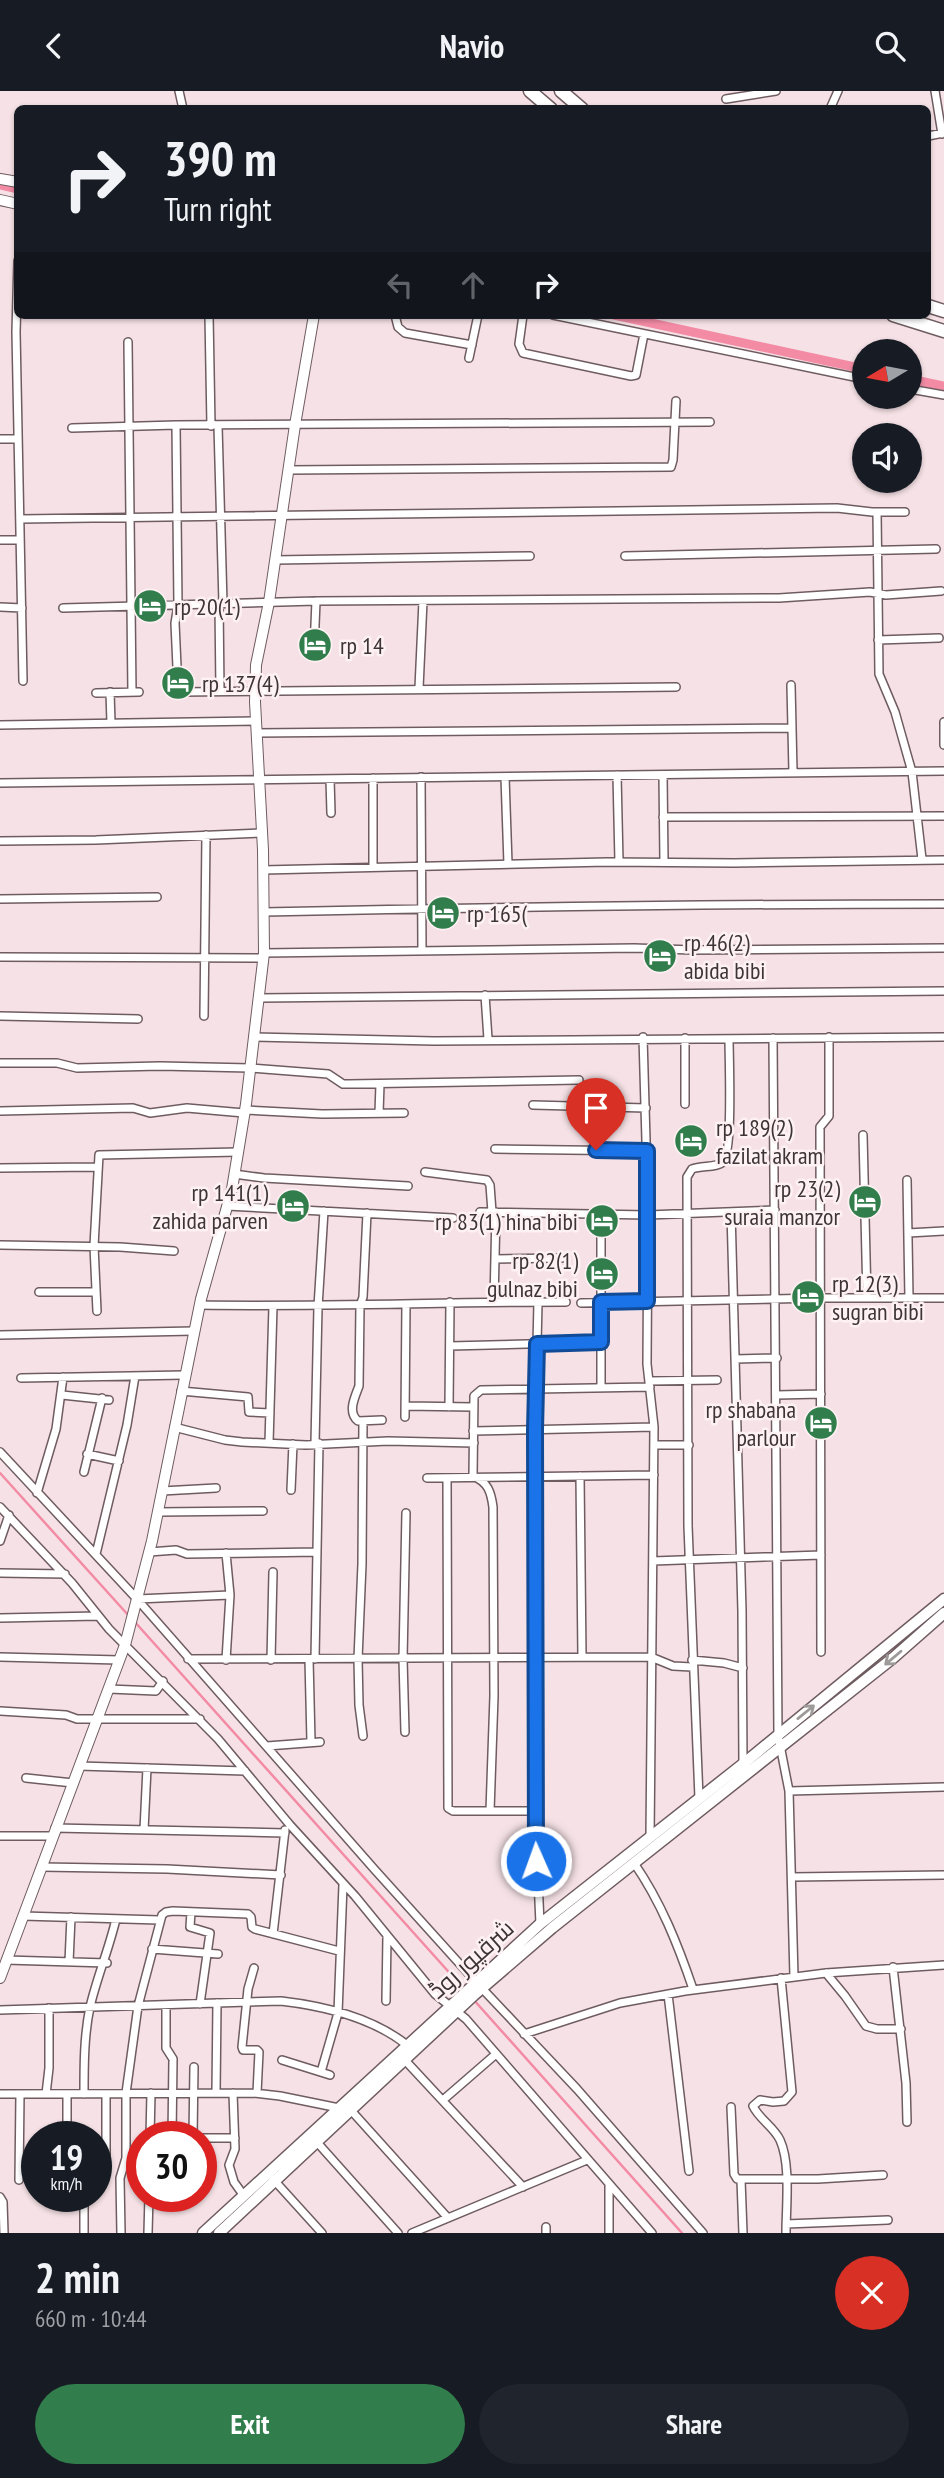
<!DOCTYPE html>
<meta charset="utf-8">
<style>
body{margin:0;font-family:"PT Sans Narrow",Cairo,sans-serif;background:#20242c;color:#f1f3f6;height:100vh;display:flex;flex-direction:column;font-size:26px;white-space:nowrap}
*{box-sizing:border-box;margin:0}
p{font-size:23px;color:#9ea1a6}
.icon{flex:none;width:38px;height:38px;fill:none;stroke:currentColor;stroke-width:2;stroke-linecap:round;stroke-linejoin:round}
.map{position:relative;height:2142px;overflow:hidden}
.sheet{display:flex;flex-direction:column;background:#171b24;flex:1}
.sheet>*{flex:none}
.top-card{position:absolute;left:14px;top:14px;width:917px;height:214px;border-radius:10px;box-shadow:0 2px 5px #0004;background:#171b24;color:#f1f3f6;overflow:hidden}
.needle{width:46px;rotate:260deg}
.fabs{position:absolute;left:852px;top:248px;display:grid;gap:14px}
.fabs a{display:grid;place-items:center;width:70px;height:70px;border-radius:50%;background:#171b24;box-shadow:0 2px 5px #0004;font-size:35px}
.speed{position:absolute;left:21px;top:2030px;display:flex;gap:14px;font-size:35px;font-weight:700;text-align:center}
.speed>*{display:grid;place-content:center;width:91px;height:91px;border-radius:50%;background:#171b24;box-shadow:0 2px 5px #0004;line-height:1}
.speed small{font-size:18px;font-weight:400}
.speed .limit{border:10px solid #d22;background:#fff;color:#111}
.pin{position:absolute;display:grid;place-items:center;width:60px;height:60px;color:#fff;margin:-72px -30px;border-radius:50% 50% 50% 0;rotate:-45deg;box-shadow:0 0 7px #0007}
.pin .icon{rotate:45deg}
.me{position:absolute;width:77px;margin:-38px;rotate:358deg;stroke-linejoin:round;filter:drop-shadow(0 0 5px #0008)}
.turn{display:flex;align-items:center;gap:24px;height:147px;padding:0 35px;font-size:32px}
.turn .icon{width:91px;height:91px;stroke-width:2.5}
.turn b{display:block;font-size:49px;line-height:60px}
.lanes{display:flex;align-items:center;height:66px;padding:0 35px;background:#0003;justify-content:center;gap:35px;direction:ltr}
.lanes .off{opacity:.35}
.round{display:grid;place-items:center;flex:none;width:74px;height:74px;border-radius:37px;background:#20242c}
.headline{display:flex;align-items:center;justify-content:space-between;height:119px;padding:0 35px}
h1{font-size:42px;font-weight:800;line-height:52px}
.primary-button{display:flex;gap:14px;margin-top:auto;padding:14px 35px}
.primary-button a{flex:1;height:80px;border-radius:42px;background:#317d4b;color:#fff;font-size:28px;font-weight:800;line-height:80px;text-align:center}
.primary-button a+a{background:#20242c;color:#f1f3f6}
header{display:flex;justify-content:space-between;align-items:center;height:91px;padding:0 35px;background:#171b24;font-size:32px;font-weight:800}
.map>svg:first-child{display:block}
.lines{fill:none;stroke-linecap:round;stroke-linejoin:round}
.stream{stroke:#f38ba5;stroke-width:2.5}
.canal{stroke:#f38ba5;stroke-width:9}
.street-casing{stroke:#6e5c60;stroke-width:10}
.secondary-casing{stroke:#6e5c60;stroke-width:12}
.primary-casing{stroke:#6e5c60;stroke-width:13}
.highway-casing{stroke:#6e5c60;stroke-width:15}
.street{stroke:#fff;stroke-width:7}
.secondary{stroke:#fff;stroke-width:10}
.primary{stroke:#fff;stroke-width:10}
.highway{stroke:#fff;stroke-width:12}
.oneway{stroke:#9e9a9a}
.route-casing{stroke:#114b97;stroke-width:18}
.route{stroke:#1a73e8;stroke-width:12}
.labels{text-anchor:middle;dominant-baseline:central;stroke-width:5;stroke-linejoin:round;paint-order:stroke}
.poi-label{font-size:24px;fill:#3c3436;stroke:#fef1f4;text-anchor:start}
.street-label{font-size:24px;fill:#3c3436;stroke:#fef1f4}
</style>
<header><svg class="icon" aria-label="back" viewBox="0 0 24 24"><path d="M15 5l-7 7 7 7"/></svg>Navio<svg class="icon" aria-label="search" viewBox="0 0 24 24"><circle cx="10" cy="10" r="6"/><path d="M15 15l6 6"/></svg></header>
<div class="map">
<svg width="944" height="2142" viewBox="0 0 944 2142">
<rect width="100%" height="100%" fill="#f6e2e6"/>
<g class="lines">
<!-- stream -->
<path class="stream" d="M0,1382L129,1525
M134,1530L464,1898
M473,1908L682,2142"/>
<!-- canal -->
<path class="canal" d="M0,94L18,98
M614,224L864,278
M910,288L944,295"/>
<!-- street casing -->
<g class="street-casing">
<path id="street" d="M179,0L183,18
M935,0L942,43
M726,8L776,0
M830,18L838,0
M928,45L944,42
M18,170L16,241L23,590
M209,224L211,335
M395,224L398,236L405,242L472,254
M523,224L519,253L523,262L631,285L636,284L644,243
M553,224L864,288
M128,251L132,601
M469,267L478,224
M910,298L944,304
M176,334L178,514L175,532L178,598L180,601L676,596
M218,335L223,512
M72,337L176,334L710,331
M0,348H18
M288,379L671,376L673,369L676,310
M877,421L879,583L895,621L912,681L922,768
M20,428L837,417L872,421H905
M0,449H20
M625,465L936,458
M275,469L530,465
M219,513L220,600
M0,516L22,517
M63,517L316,510L779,507L870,501L886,504L941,500
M878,549L939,547
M314,558L316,510
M791,594L793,681
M419,597L423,510
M110,601L111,632
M96,602L139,601
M944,631V654
M0,634L256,630
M256,642L792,637
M617,684L619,771
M663,684L664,771
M421,686L422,860
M505,686L508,773
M373,687V776
M330,688L331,722
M0,692L944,680
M663,726L944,725
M0,750L96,749L262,742
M263,779L607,771L734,772L944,769
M0,808L157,806
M264,821C490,816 717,813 944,813
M264,862L634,857L693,859L944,857
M0,866L264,867
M485,904L488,948
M259,907L944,900
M0,925L138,928
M204,925L206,744
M254,946L434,950L944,946
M643,946L648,1119L647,1273L654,1336L650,1746
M685,947V1013
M773,947L778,1644L789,1700L794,1886
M0,972H57L77,977L160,975L250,977L328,983L343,993H349L579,989
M533,1014L646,1017
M245,1019L322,1023L404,1022
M0,1020L133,1017L150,1022L187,1017L244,1022
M379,1022L380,993
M863,1044L867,1207
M495,1058L647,1060
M0,1077L96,1076
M425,1081L487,1089L490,1094L492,1121
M234,1083L264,1087L408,1095
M907,1089L909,1207
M227,1115L453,1127
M480,1121L648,1124L775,1119
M731,1121L742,1520L743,1673
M367,1122L363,1206L360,1215L359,1295C355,1306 347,1321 358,1330L382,1329
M908,1142L944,1140
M0,1154L120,1156L174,1160
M495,1168L562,1167
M39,1201H96
M494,1211L496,1121
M538,1211L535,1339L537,1624L535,1720L540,1833
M581,1212L820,1207H944
M200,1214C322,1216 444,1211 566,1211
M97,1220L94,1155L99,1064L238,1061
M0,1244L194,1240
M450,1255L601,1251
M735,1268L777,1267
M21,1287L184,1284
M649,1290L717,1289
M601,1297V1122
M181,1300L248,1306L249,1321L270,1322
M62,1304L109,1309
M777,1304L821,1303
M405,1315L473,1316
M449,1316L450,1211
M405,1326L406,1213
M174,1336L225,1349L242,1351L306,1354L388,1350L474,1352
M473,1340L654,1336
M269,1352L273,1215
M315,1352L318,1216L324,1120
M654,1354H689
M0,1361L137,1508L375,1779L476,1891L577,1998L703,2142
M87,1363L119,1370
M84,1381L102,1307
M580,1385L582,1566
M427,1387L654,1384
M447,1387L448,1717L453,1720H535
M291,1399L293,1353
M162,1400L216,1397
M37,1402L56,1338L63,1286
M0,1416L72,1492L109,1538L218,1648L290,1734L355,1805L435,1903L466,1928L652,2142
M158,1421L263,1420
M0,1450L9,1424
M149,1461L176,1459L187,1463L317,1461
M226,1462L230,1504L226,1569
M96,1463L127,1334L135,1285
M653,1470L821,1464
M0,1482L65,1483
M137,1508L230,1504
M0,1527L98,1525
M821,1561L820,1036L829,1025V946
M0,1566L119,1569
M188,1568L651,1566L673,1575L692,1576
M309,1568L311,1651
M315,1568L319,1352
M271,1569L273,1481
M692,1569L724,1572L743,1577
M109,1598L156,1600L163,1590
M0,1620L66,1624L77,1628H200
M405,1641L403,1568L406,1422
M363,1645L359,1614L358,1568L362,1473L363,1330
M267,1655L320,1651
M79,1675L245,1680
M26,1687L73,1692
M789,1700L944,1696
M699,1707L688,1435L687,1086L692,1078C701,1074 717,1077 723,1071C733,1063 729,966 729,948
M490,1720L494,1605L493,1416C491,1401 488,1391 473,1385L474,1305L481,1299L650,1296
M55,1737L285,1742
M144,1739L147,1677
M0,1745H52
M634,1772C661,1811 678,1854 693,1898
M41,1776L167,1778L281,1784
M792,1786L944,1784
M191,1821L190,1836L210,1842L200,1913
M23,1825L159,1829
M273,1843L285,1739
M152,1858L218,1863
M6,1869L107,1872
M69,1871L71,1826
M893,1876L906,1992L907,2031
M254,1877L248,1898L242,1956L243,1959H257L259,1961L257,2002
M826,1882L845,1905L866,1935L877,1938H901
M781,1887L792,2001L784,2010L773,2011L760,2009L753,2015C759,2028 774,2036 780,2049C791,2073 786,2116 786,2142
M668,1903L689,2080
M386,1910L387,1845
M166,1915V1957L173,1968L172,2046
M0,1919L281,1910C324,1915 373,1927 407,1954
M524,1943L620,1912L685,1900L826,1882L944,1874
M402,1966L523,2096
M282,1969L330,1984
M321,1981L338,1922L343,1794
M216,2002L217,1912
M233,2002L235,2058L229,2074L234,2091L244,2105
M0,2003L254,2002L280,2005L339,2017
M46,2003L49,1977V1917
M84,2003C84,1975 84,1944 90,1916C97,1886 109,1858 116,1828
M443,2009L496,1963
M348,2016L448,2127
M731,2016L734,2083L737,2088H818L883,2084
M67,2046V2003
M150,2046L151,2002
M193,2046L194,1976
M201,2047H235
M315,2049L398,2142
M106,2064V2003
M273,2088L322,2142
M19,2089L20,2003
M741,2089L743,2142
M609,2095V2142
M84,2105V2142
M0,2106L3,2111L4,2142
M786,2133L888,2129
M546,2136V2142
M121,2142L120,2087L126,2067V2002L138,1915L162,1824L166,1821L173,1820L248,1823L251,1826L252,1836L255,1838L339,1860
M148,2142L149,2105
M412,2142L587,2069"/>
</g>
<!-- secondary casing -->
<g class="secondary-casing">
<path id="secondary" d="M0,88L18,91
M0,109L18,113
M0,1887L125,1554L152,1450L201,1208L232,1098L246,1013L264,862L263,759L255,611L256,574L269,511L295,334L314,224"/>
</g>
<!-- primary casing -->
<g class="primary-casing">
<path id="primary" d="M203,2142L540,1833L743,1673L944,1508
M219,2142L474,1904L552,1837L893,1567L944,1522"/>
</g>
<!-- highway casing -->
<g class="highway-casing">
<path id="highway" d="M530,0L551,18
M561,0L582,18
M928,215L944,220
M893,224L944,240"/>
</g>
<!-- street -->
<use href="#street" class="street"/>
<!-- secondary -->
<use href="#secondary" class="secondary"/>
<!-- primary -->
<use href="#primary" class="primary"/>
<!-- highway -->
<use href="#highway" class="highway"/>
</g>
<!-- one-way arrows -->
<defs><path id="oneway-shaft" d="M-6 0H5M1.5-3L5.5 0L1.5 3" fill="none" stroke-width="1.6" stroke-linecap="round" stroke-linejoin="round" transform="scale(1.75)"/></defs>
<g class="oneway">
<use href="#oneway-shaft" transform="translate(893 1567) rotate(140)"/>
<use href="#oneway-shaft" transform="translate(806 1621) rotate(-39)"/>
</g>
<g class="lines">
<!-- route casing -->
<g class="route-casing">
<path id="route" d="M536,1770L535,1339L537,1253L601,1251V1211L647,1210V1060L596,1059"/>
</g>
<!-- route -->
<use href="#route" class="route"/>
</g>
<!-- icons -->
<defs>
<g id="hotel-disc" transform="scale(1.75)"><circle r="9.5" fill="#317d4b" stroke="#fef1f4"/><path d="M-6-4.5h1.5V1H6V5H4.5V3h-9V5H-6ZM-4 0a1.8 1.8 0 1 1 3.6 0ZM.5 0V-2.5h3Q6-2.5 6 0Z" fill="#fff"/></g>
</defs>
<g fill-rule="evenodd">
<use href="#hotel-disc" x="150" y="515"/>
<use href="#hotel-disc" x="315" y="554"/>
<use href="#hotel-disc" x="178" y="592"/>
<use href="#hotel-disc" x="443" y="822"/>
<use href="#hotel-disc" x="660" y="865"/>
<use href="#hotel-disc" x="691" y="1050"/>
<use href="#hotel-disc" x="865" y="1111"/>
<use href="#hotel-disc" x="293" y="1115"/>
<use href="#hotel-disc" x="602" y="1130"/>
<use href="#hotel-disc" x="602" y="1183"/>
<use href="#hotel-disc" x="808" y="1206"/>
<use href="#hotel-disc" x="821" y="1332"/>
</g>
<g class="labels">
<!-- poi labels -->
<g class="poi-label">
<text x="174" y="515">rp 20(1)</text>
<text x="340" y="554">rp 14</text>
<text x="202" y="592">rp 137(4)</text>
<text x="467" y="822">rp 165(</text>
<text x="684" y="851">rp 46(2)<tspan x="684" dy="28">abida bibi</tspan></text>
<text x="716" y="1036">rp 189(2)<tspan x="716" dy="28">fazilat akram</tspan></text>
<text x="840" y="1097" text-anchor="end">rp 23(2)<tspan x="840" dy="28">suraia manzor</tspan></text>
<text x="268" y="1101" text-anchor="end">rp 141(1)<tspan x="268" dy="28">zahida parven</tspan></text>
<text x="578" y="1130" text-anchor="end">rp 83(1) hina bibi</text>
<text x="578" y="1169" text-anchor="end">rp 82(1)<tspan x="578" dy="28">gulnaz bibi</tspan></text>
<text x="832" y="1192">rp 12(3)<tspan x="832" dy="28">sugran bibi</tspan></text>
<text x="796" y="1318" text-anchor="end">rp shabana<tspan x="796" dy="28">parlour</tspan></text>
</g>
<!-- street labels -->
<g class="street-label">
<text transform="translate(471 1868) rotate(-42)">شرقپور روڈ</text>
</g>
</g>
</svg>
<div class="fabs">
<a><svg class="needle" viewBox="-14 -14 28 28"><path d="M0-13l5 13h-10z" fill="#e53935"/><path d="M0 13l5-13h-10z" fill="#9ea1a6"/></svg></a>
<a><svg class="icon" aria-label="sound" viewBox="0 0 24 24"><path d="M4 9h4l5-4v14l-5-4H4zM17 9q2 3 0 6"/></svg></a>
</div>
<div class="speed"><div>19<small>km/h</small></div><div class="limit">30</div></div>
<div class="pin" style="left:596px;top:1059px;background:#d93025"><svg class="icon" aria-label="arrive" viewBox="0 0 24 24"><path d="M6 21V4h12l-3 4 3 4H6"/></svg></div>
<svg class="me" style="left:536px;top:1770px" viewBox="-20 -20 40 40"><circle r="17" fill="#1a73e8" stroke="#fff" stroke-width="3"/><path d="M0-11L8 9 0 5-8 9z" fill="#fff"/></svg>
<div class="top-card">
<div class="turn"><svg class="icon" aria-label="right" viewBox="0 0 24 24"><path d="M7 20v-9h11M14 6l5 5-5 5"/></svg><div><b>390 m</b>Turn right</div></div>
<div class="lanes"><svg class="icon off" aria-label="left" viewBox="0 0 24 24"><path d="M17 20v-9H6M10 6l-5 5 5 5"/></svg><svg class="icon off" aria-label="ahead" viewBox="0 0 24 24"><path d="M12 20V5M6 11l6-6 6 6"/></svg><svg class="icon" aria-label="right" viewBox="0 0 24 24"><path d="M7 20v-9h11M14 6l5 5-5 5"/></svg></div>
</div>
</div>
<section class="sheet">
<div class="headline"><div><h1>2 min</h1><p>660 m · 10:44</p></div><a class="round" style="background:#d93025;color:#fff"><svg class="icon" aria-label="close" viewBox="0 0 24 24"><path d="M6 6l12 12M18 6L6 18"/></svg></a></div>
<div class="primary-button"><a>Exit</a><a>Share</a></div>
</section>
